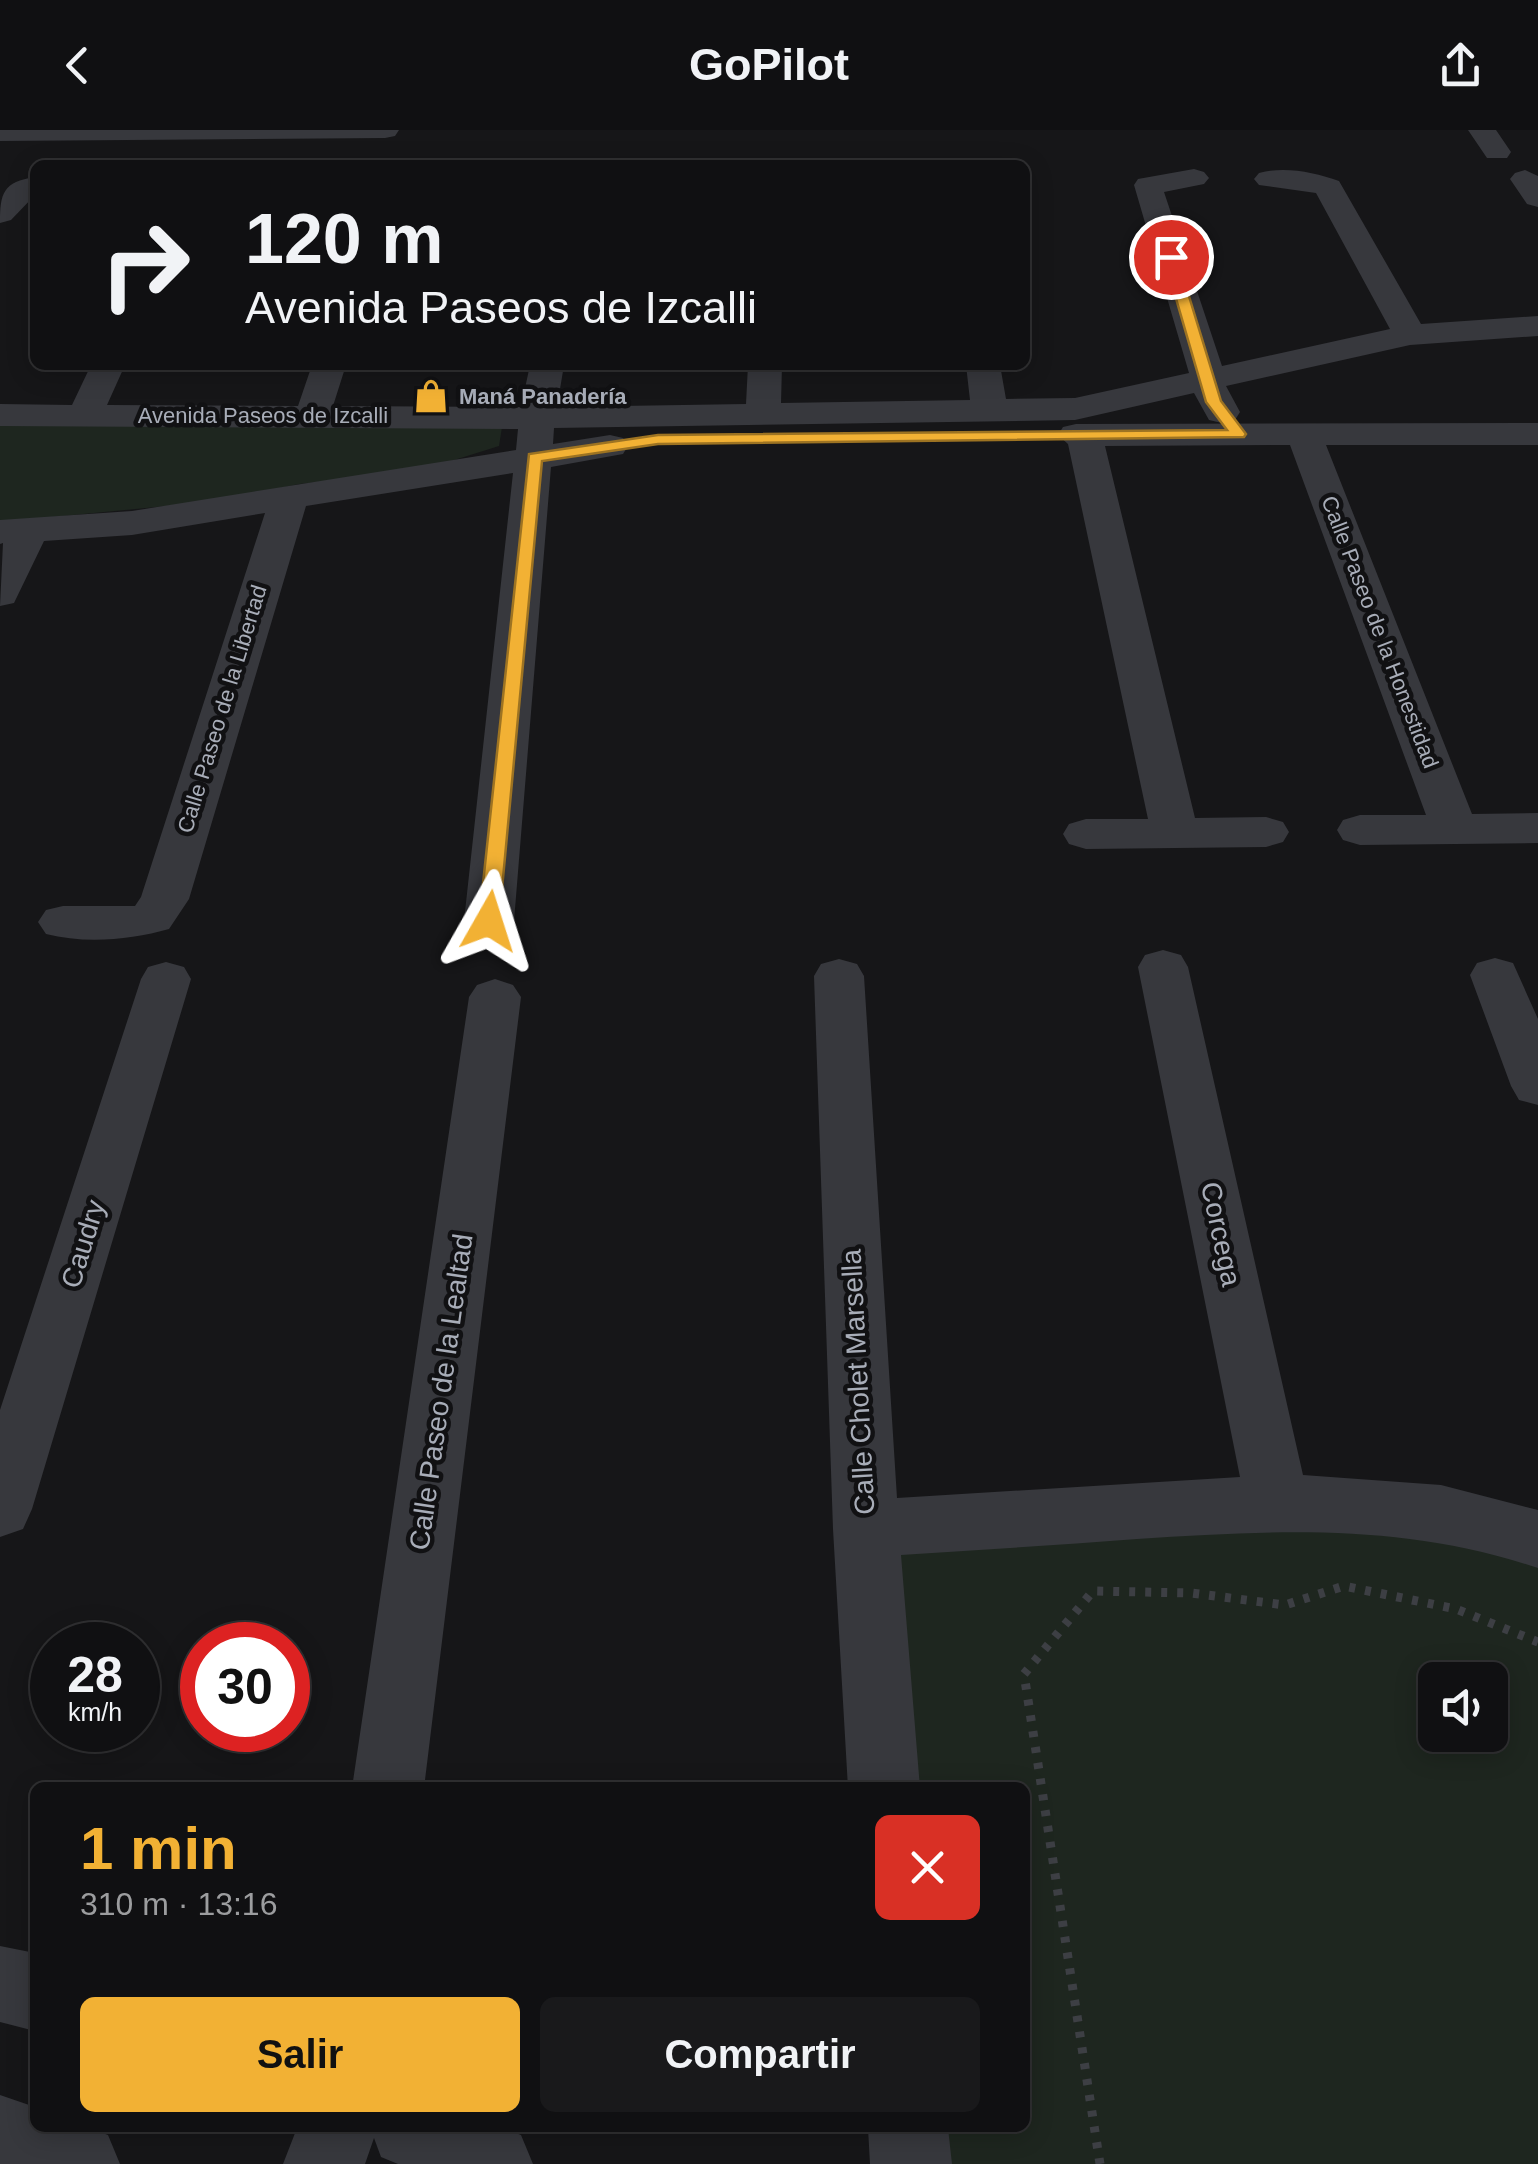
<!DOCTYPE html>
<html lang="es">
<meta charset="utf-8">
<style>
body{margin:0;font-family:Helvetica,sans-serif;background:#19191b;color:#f1f3f6;height:100vh;display:flex;flex-direction:column;font-size:38px;white-space:nowrap}
*{box-sizing:border-box;margin:0}
p{font-size:32px;color:#9c9d9f}
.icon{flex:none;width:55px;height:55px;fill:none;stroke:currentColor;stroke-width:2;stroke-linecap:round;stroke-linejoin:round}
.map{position:relative;flex:1;overflow:hidden}
.panel{position:absolute;left:30px;top:1652px;width:1000px;height:350px;display:flex;flex-direction:column;background:#101012;border-radius:15px;box-shadow:0 5px 25px #0003,0 0 0 2px #303032}
.panel>*{flex:none}
.hud{position:absolute;left:30px;top:30px;width:1000px;height:210px;border-radius:15px;box-shadow:0 5px 25px #0003,0 0 0 2px #303032;background:#101012;color:#f1f3f6;overflow:hidden}
.controls{position:absolute;left:1418px;top:1532px;display:grid;gap:20px}
.controls a{display:grid;place-items:center;width:90px;height:90px;border-radius:15px;background:#101012;box-shadow:0 5px 25px #0003,0 0 0 2px #303032;font-size:50px}
.speed{position:absolute;left:30px;top:1492px;display:flex;gap:20px;font-size:50px;font-weight:700;text-align:center}
.speed>*{display:grid;place-content:center;width:130px;height:130px;border-radius:50%;background:#101012;box-shadow:0 5px 25px #0003,0 0 0 2px #303032;line-height:1}
.speed small{font-size:25px;font-weight:400}
.speed .limit{border:15px solid #d22;background:#fff;color:#111}
.pin{position:absolute;display:grid;place-items:center;width:85px;height:85px;color:#fff;margin:-42px;border:5px solid #fff;border-radius:50%;box-shadow:0 2px 10px #0007}
.me{position:absolute;width:110px;margin:-55px;rotate:6deg;stroke-linejoin:round;filter:drop-shadow(0 0 8px #0008)}
.turn{display:flex;align-items:center;gap:35px;height:210px;padding:0 50px;font-size:45px}
.turn .icon{width:130px;height:130px;stroke-width:2.5}
.turn b{display:block;font-size:70px;line-height:85px}
.round{display:grid;place-items:center;flex:none;width:105px;height:105px;border-radius:15px;background:#19191b}
.summary{display:flex;align-items:center;justify-content:space-between;height:170px;padding:0 50px}
h1{font-size:60px;font-weight:600;line-height:75px;color:#f2b134}
.button{display:flex;gap:20px;margin-top:auto;padding:20px 50px}
.button a{flex:1;height:115px;border-radius:15px;background:#f2b134;color:#111;font-size:40px;font-weight:600;line-height:115px;text-align:center}
.button a+a{background:#19191b;color:#f1f3f6}
header{display:flex;justify-content:space-between;align-items:center;height:130px;padding:0 50px;background:#101012;font-size:45px;font-weight:600}
.map>svg:first-child{display:block}
.green{fill:#1e261f;fill-rule:evenodd}
.lines{fill:none;stroke-linecap:round;stroke-linejoin:round}
.path{stroke:#3d3f44;stroke-width:9;stroke-dasharray:6 10;stroke-linecap:butt}
.minor{fill:#37383d;fill-rule:evenodd}
.route{fill:#f2b134;stroke:#9d7322;stroke-width:2.5}
.labels{text-anchor:middle;dominant-baseline:central;stroke-width:9;stroke-linejoin:round;paint-order:stroke}
.far-poi-label{font-size:22px;font-weight:bold;fill:#a8adb8;stroke:#111113;text-anchor:start}
.far-street-label{font-size:22px;fill:#a8adb8;stroke:#111113}
.street-label{font-size:28px;fill:#a8adb8;stroke:#111113}
</style>
<header><svg class="icon" aria-label="back" viewBox="0 0 24 24"><path d="M15 5l-7 7 7 7"/></svg>GoPilot<svg class="icon" aria-label="share" viewBox="0 0 24 24"><path d="M12 15V3M7 8l5-5 5 5M5 13v7h14v-7"/></svg></header>
<div class="map">
<svg width="1538" height="2034" viewBox="0 0 1538 2034">
<rect width="100%" height="100%" fill="#161618"/>
<!-- green -->
<path class="green" d="M0,293L502,297L499,316L416,342L299,354L219,371L0,392Z
M869,1386L1538,1398V2034H904L902,1998H1025V1658L884,1657ZM1435,1550H1490V1605H1435Z"/>
<g class="lines">
<!-- path -->
<path class="path" d="M1100,2034L1024,1544L1093,1461L1191,1463L1285,1475L1344,1456L1456,1479L1538,1512"/>
<!-- minor -->
<path class="minor" d="M0,0H399L395,6L385,8L0,11Z
M1468,0H1496L1511,22L1507,28H1487Z
M1194,39L1204,42L1209,48L1204,54L1164,62L1222,236L1390,199L1316,63L1259,55L1254,49L1259,43C1284,36 1314,42 1339,51L1421,194L1538,186V206L1410,215L1226,256L1240,282L1235,290L1222,293L1209,290L1194,263L1075,290L554,298L553,314L610,305L623,308L628,316L623,324L551,337L514,791L506,803L489,807L472,803L464,791L513,343L306,376L189,769L169,799C131,810 85,814 46,804L38,792L46,780L63,776H135L141,767L265,383L132,405L44,411L14,473L0,476L3,413L0,414V390L132,381L516,320L518,299L0,296V274L72,275L91,235H125L107,275L298,276L312,235H346L333,276L521,277L530,235H564L557,277L746,274L748,235H782L781,273L970,270L966,235H1000L1006,269L1075,268L1189,243L1134,55L1138,49Z
M1525,40L1538,46V77L1527,74L1510,49L1515,43Z
M35,47V65L11,90L0,93C0,63 3,52 35,47Z
M1538,293V315H1326L1472,684L1538,683V713L1360,715L1343,710L1337,700L1343,690L1360,685H1426L1290,315L1105,316L1195,688L1266,687L1283,692L1289,702L1283,712L1266,717L1086,719L1069,714L1063,704L1069,694L1086,689H1148L1068,314L1058,305L1063,297L1076,294Z
M1163,820L1181,825L1188,837L1303,1345L1441,1355L1538,1380V1438C1403,1393 1277,1400 1137,1409C1058,1415 980,1420 901,1425L920,1658H848L833,1399L814,846L821,834L839,829L857,834L864,846L897,1368L1240,1347L1138,837L1145,825Z
M1495,828L1513,833L1538,889V975L1519,970L1511,956L1470,845L1477,833Z
M166,832L184,837L191,849L32,1379L23,1399L0,1407V1280L141,849L148,837Z
M495,849L513,855L521,867L424,1658H352L469,867L477,855Z
M0,1816L35,1823V1901L0,1892Z
M0,1965L35,1977V1998H89L108,2005L120,2034H0Z
M297,1998H503L521,2005L533,2034H398L381,2027L374,2008L365,2034H283Z
M868,1998H948L952,2034H870Z"/>
</g>
<!-- route -->
<path class="route" d="M1171,123L1177,127L1221,271L1246,304L1244,307L658,314L542,331L499,791L489,798L482,796L479,791L529,324L658,305L1227,300L1206,272L1164,127Z"/>
<!-- icons -->
<defs>
<g id="shop-bare" transform="scale(2.7)"><path d="M-5-2.5h2.3a2.7 3.5 0 0 1 5.4 0H5L5.5 6h-11ZM-1.5-2.5h3a1.5 2.3 0 0 0-3 0Z" fill="#f2b134" stroke="#111113" stroke-width="2.5" paint-order="stroke"/></g>
</defs>
<g fill-rule="evenodd">
<use href="#shop-bare" x="431" y="266"/>
</g>
<g class="labels">
<!-- far-poi labels -->
<g class="far-poi-label">
<text x="459" y="266">Maná Panadería</text>
</g>
<!-- far-street labels -->
<g class="far-street-label">
<text x="263" y="285">Avenida Paseos de Izcalli</text>
<text transform="translate(1380 502) rotate(69)">Calle Paseo de la Honestidad</text>
<text transform="translate(222 579) rotate(-73)">Calle Paseo de la Libertad</text>
</g>
<!-- street labels -->
<g class="street-label">
<text transform="translate(1221 1104) rotate(78)">Corcega</text>
<text transform="translate(83 1114) rotate(-73)">Caudry</text>
<text transform="translate(858 1252) rotate(-93)">Calle Cholet Marsella</text>
<text transform="translate(441 1262) rotate(-82)">Calle Paseo de la Lealtad</text>
</g>
</g>
</svg>
<div class="controls">
<a><svg class="icon" aria-label="sound" viewBox="0 0 24 24"><path d="M4 9h4l5-4v14l-5-4H4zM17 9q2 3 0 6"/></svg></a>
</div>
<div class="speed"><div>28<small>km/h</small></div><div class="limit">30</div></div>
<div class="pin" style="left:1171px;top:127px;background:#d93025"><svg class="icon" aria-label="arrive" viewBox="0 0 24 24"><path d="M6 21V4h12l-3 4 3 4H6"/></svg></div>
<svg class="me" style="left:489px;top:791px" viewBox="-20 -20 40 40"><path d="M0-17L14 15 0 8-14 15z" fill="#f2b134" stroke="#fff" stroke-width="4"/></svg>
<div class="hud">
<div class="turn"><svg class="icon" aria-label="right" viewBox="0 0 24 24"><path d="M7 20v-9h11M14 6l5 5-5 5"/></svg><div><b>120 m</b>Avenida Paseos de Izcalli</div></div>
</div>
<section class="panel">
<div class="summary"><div><h1>1 min</h1><p>310 m · 13:16</p></div><a class="round" style="background:#d93025;color:#fff"><svg class="icon" aria-label="close" viewBox="0 0 24 24"><path d="M6 6l12 12M18 6L6 18"/></svg></a></div>
<div class="button"><a>Salir</a><a>Compartir</a></div>
</section>
</div>
